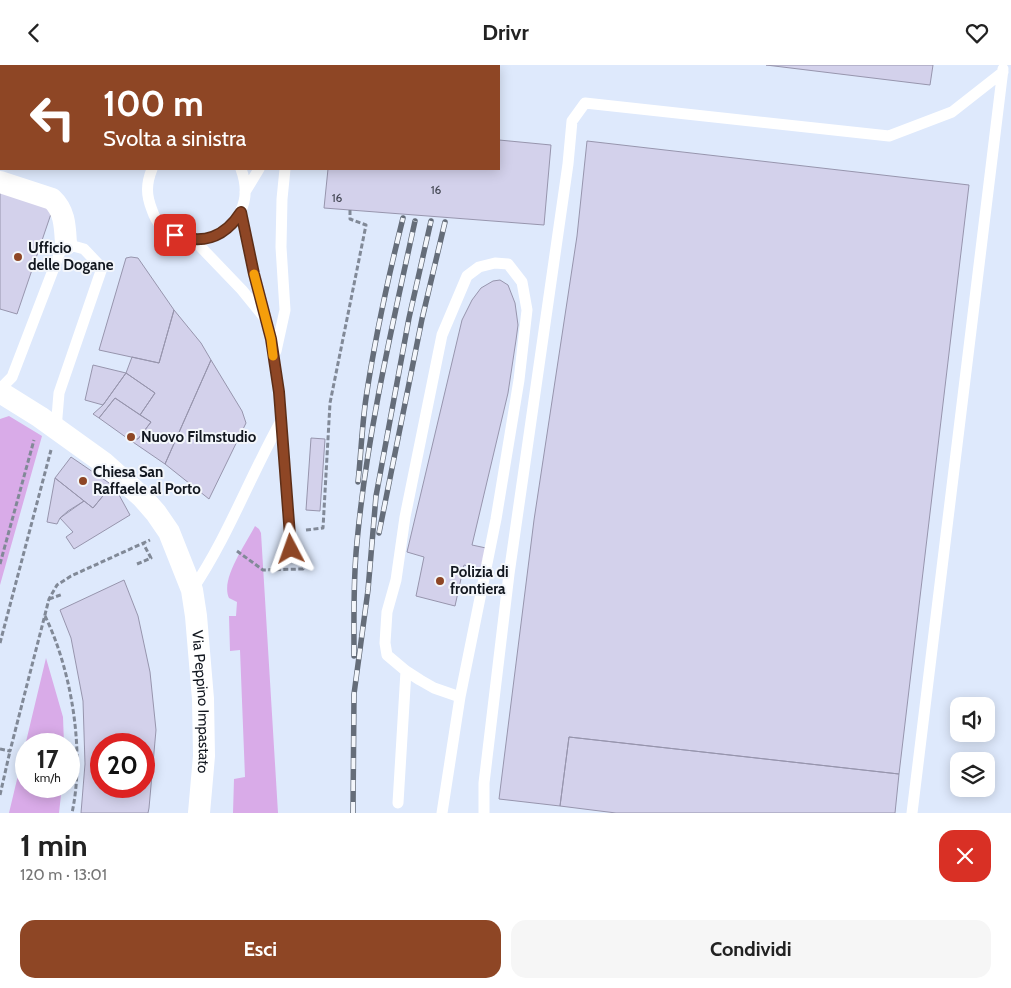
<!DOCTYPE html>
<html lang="it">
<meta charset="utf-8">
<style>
body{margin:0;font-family:Cabin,sans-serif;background:#f6f6f6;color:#222;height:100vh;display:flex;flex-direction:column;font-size:19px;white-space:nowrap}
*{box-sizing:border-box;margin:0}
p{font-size:16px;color:#767676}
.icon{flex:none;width:28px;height:28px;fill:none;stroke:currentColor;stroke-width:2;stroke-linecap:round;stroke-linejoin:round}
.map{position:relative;height:748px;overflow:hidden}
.drawer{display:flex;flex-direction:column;background:#fff;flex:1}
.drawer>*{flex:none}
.banner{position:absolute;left:0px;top:0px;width:500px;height:105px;box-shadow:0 2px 12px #0003;background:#8e4625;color:#fff;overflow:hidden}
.tools{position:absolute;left:950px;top:632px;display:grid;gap:10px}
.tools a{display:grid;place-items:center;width:45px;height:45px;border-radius:10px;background:#fff;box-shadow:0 2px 12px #0003;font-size:25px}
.speed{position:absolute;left:15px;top:668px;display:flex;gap:10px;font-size:25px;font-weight:700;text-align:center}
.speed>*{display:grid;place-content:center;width:65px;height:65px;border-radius:50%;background:#fff;box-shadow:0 2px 12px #0003;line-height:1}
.speed small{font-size:12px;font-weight:400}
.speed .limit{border:8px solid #d22;background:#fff;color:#111}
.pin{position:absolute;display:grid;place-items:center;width:42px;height:42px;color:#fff;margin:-21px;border-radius:10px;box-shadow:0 2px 8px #0006}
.me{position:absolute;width:55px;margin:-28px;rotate:356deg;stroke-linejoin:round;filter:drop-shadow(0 0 4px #0008)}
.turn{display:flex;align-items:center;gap:18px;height:105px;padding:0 20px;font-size:22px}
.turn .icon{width:65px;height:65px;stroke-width:2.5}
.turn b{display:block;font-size:35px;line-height:42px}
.round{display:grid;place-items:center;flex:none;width:52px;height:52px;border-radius:15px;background:#f6f6f6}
.head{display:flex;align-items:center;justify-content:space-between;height:85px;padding:0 20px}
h1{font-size:30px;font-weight:800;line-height:38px}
.cta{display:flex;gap:10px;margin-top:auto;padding:10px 20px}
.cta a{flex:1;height:58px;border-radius:15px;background:#8e4625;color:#fff;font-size:20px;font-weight:800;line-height:58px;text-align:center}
.cta a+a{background:#f6f6f6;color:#222}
header{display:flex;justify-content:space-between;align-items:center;height:65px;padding:0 20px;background:#fff;font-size:22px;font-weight:800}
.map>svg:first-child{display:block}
.green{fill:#d9abe8}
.building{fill:#d3d1eb;stroke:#9795ad;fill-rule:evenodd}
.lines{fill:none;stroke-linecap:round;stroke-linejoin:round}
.path{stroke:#818997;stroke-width:3;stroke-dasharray:5 2.5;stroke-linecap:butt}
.lane{stroke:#fff;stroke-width:11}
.street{stroke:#fff;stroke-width:22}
.rail-casing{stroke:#656d79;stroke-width:5.5}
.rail{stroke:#f3f6fb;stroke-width:4;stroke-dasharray:11;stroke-linecap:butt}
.route-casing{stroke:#5c2e18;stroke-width:12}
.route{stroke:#8e4625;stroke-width:9}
.slow{stroke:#f59e0b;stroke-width:9}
.poi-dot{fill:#8e4625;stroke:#f3f6fb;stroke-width:2}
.labels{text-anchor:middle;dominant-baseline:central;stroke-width:4;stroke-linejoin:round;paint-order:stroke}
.number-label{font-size:12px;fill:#424652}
.poi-label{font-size:15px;font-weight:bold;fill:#12171f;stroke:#f3f6fb;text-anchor:start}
.street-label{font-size:15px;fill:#12171f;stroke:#f3f6fb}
</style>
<header><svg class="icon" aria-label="back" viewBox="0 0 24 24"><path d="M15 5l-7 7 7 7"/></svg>Drivr<svg class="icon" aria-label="heart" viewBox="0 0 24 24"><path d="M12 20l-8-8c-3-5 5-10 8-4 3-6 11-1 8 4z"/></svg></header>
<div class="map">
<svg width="1011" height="748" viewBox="0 0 1011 748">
<rect width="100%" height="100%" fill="#dee9fc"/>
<!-- green -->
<path class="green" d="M9,351L42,371L0,520V354Z
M255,461L259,464L261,468L278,748H233L234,714L245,712L240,585L230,586L229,551H236L237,537L229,533C220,514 246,479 255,461Z
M46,593L63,652L64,679H26V721H62L59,748H9Z"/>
<!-- building -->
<path class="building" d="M766,0H933L930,20Z
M499,75L551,80L544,160L324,143L328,104H499Z
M587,76L969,120L899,709L569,672L560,741L499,734L534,455L577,171Z
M0,121L54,140L17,249L0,244Z
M131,192L138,193L174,245L159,298L99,285L126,193Z
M500,215L508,220L515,238L518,260L516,275L508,328L472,480L486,483L481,504L464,500L455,541L416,531L424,492L407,487L462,255L472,235L481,223L493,216Z
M174,245L201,278L211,295L165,399L127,373L138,374L151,357L140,350L155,328L126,308L132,292L159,298Z
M211,295L242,346L246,358L209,434L165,399Z
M93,300L126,308L103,340L85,335Z
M126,308L155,328L140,350L115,333L99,353L93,349L103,340Z
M115,333L151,357L138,374L127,373L99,353Z
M311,373L325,374L320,446L306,445Z
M71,392L112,420L93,443L55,413Z
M55,413L84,436L68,446L60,453L57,459L47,457Z
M111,424L118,428L130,450L74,484L66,472L73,467L60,453L84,436L93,443L106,427Z
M124,515L138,551L150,607L156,665L149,743L148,748H81L85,699L83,636L71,573L60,545ZM101,679H144V721H101Z
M569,672L899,709L895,748H616L560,741Z"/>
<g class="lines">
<!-- path -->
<path class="path" d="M306,465L323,463L330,338L366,160L350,154V145
M237,486L263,505L303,504L302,496
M0,499L34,375
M137,499L151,493L143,478
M49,534L63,529
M45,551C72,606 85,688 72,748
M0,578L51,385
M0,684L10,686L49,534L57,520L71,511L150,475
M0,730L10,686"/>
<!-- lane -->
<path class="lane" d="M53,0L55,1
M264,1L265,0
M317,1V0
M152,104C146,119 146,130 152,145C171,202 266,171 241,104
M245,127L259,104
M241,147L254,209L271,274L279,327L291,484
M194,175L242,225L263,251
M276,286L285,245L281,182L282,134L285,104
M0,324L12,312L60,187L66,179L84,184L102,203L59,328L56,364
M192,525C228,472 250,411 281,356
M398,738L406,606
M442,748L460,632L496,454L519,315L527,245L522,217L508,199L495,198L479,202L467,211L442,270L405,452L396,515L387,547L385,578L387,590L406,606L420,615L434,623L460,632
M484,748V718L509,509L568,99L572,56L585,38L889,71L952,47L1003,7
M912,748L1003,4"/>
<!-- street -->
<g class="street">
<path d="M0,117L52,134C65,146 65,162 66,179"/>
<path id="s1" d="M0,327L40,352L104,398L142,432L156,448L169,467L192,525L196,551L203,634L204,691L199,748"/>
</g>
<!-- rail casing -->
<g class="rail-casing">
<path id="rail" d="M449,1L450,0
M464,1L465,0
M477,1L478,0
M494,1V0
M358,417C361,389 362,361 366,333C375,273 388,213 403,153
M379,468L422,254L445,157
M354,591C354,553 353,515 357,477C367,369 392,262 415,156
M353,748L354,629L368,525L376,431L409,253L431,156"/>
</g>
<!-- rail -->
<use href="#rail" class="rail"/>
</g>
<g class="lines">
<!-- route casing -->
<g class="route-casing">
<path id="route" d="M175,170C204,180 225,172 241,147L254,209L271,274L279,327L291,484"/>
</g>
<!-- route -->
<use href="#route" class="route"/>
<!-- slow -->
<path class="slow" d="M254,209L271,274L273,291"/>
</g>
<!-- markers -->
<g class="poi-dot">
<circle cx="18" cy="192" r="5"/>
<circle cx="131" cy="372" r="5"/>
<circle cx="83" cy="416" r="5"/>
<circle cx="440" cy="516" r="5"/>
</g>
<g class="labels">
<!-- number labels -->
<g class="number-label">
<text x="436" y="124">16</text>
<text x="337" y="132">16</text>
</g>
<!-- poi labels -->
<g class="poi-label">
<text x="28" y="183">Ufficio<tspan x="28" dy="17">delle Dogane</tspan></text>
<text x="141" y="372">Nuovo Filmstudio</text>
<text x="93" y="407">Chiesa San<tspan x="93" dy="17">Raffaele al Porto</tspan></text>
<text x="450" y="507">Polizia di<tspan x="450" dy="17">frontiera</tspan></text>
</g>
<!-- street labels -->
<g class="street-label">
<text stroke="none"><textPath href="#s1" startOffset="396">Via Peppino Impastato</textPath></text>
</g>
</g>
</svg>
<div class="tools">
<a><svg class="icon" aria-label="sound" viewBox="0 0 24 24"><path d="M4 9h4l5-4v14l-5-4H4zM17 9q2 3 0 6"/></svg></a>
<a><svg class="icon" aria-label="layers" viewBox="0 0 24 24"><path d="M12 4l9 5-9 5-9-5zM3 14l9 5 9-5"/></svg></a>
</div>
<div class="speed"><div>17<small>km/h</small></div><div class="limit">20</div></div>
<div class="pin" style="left:175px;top:170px;background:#d93025"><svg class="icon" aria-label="arrive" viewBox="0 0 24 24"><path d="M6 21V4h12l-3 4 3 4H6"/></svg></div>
<svg class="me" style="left:291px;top:484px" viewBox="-20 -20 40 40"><path d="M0-17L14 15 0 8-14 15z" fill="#8e4625" stroke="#fff" stroke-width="4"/></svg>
<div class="banner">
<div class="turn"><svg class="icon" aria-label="left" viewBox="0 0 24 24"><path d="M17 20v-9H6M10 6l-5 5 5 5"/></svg><div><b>100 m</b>Svolta a sinistra</div></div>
</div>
</div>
<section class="drawer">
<div class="head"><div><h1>1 min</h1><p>120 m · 13:01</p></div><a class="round" style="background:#d93025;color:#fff"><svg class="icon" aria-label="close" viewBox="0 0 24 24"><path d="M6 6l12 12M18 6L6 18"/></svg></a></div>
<div class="cta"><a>Esci</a><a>Condividi</a></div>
</section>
